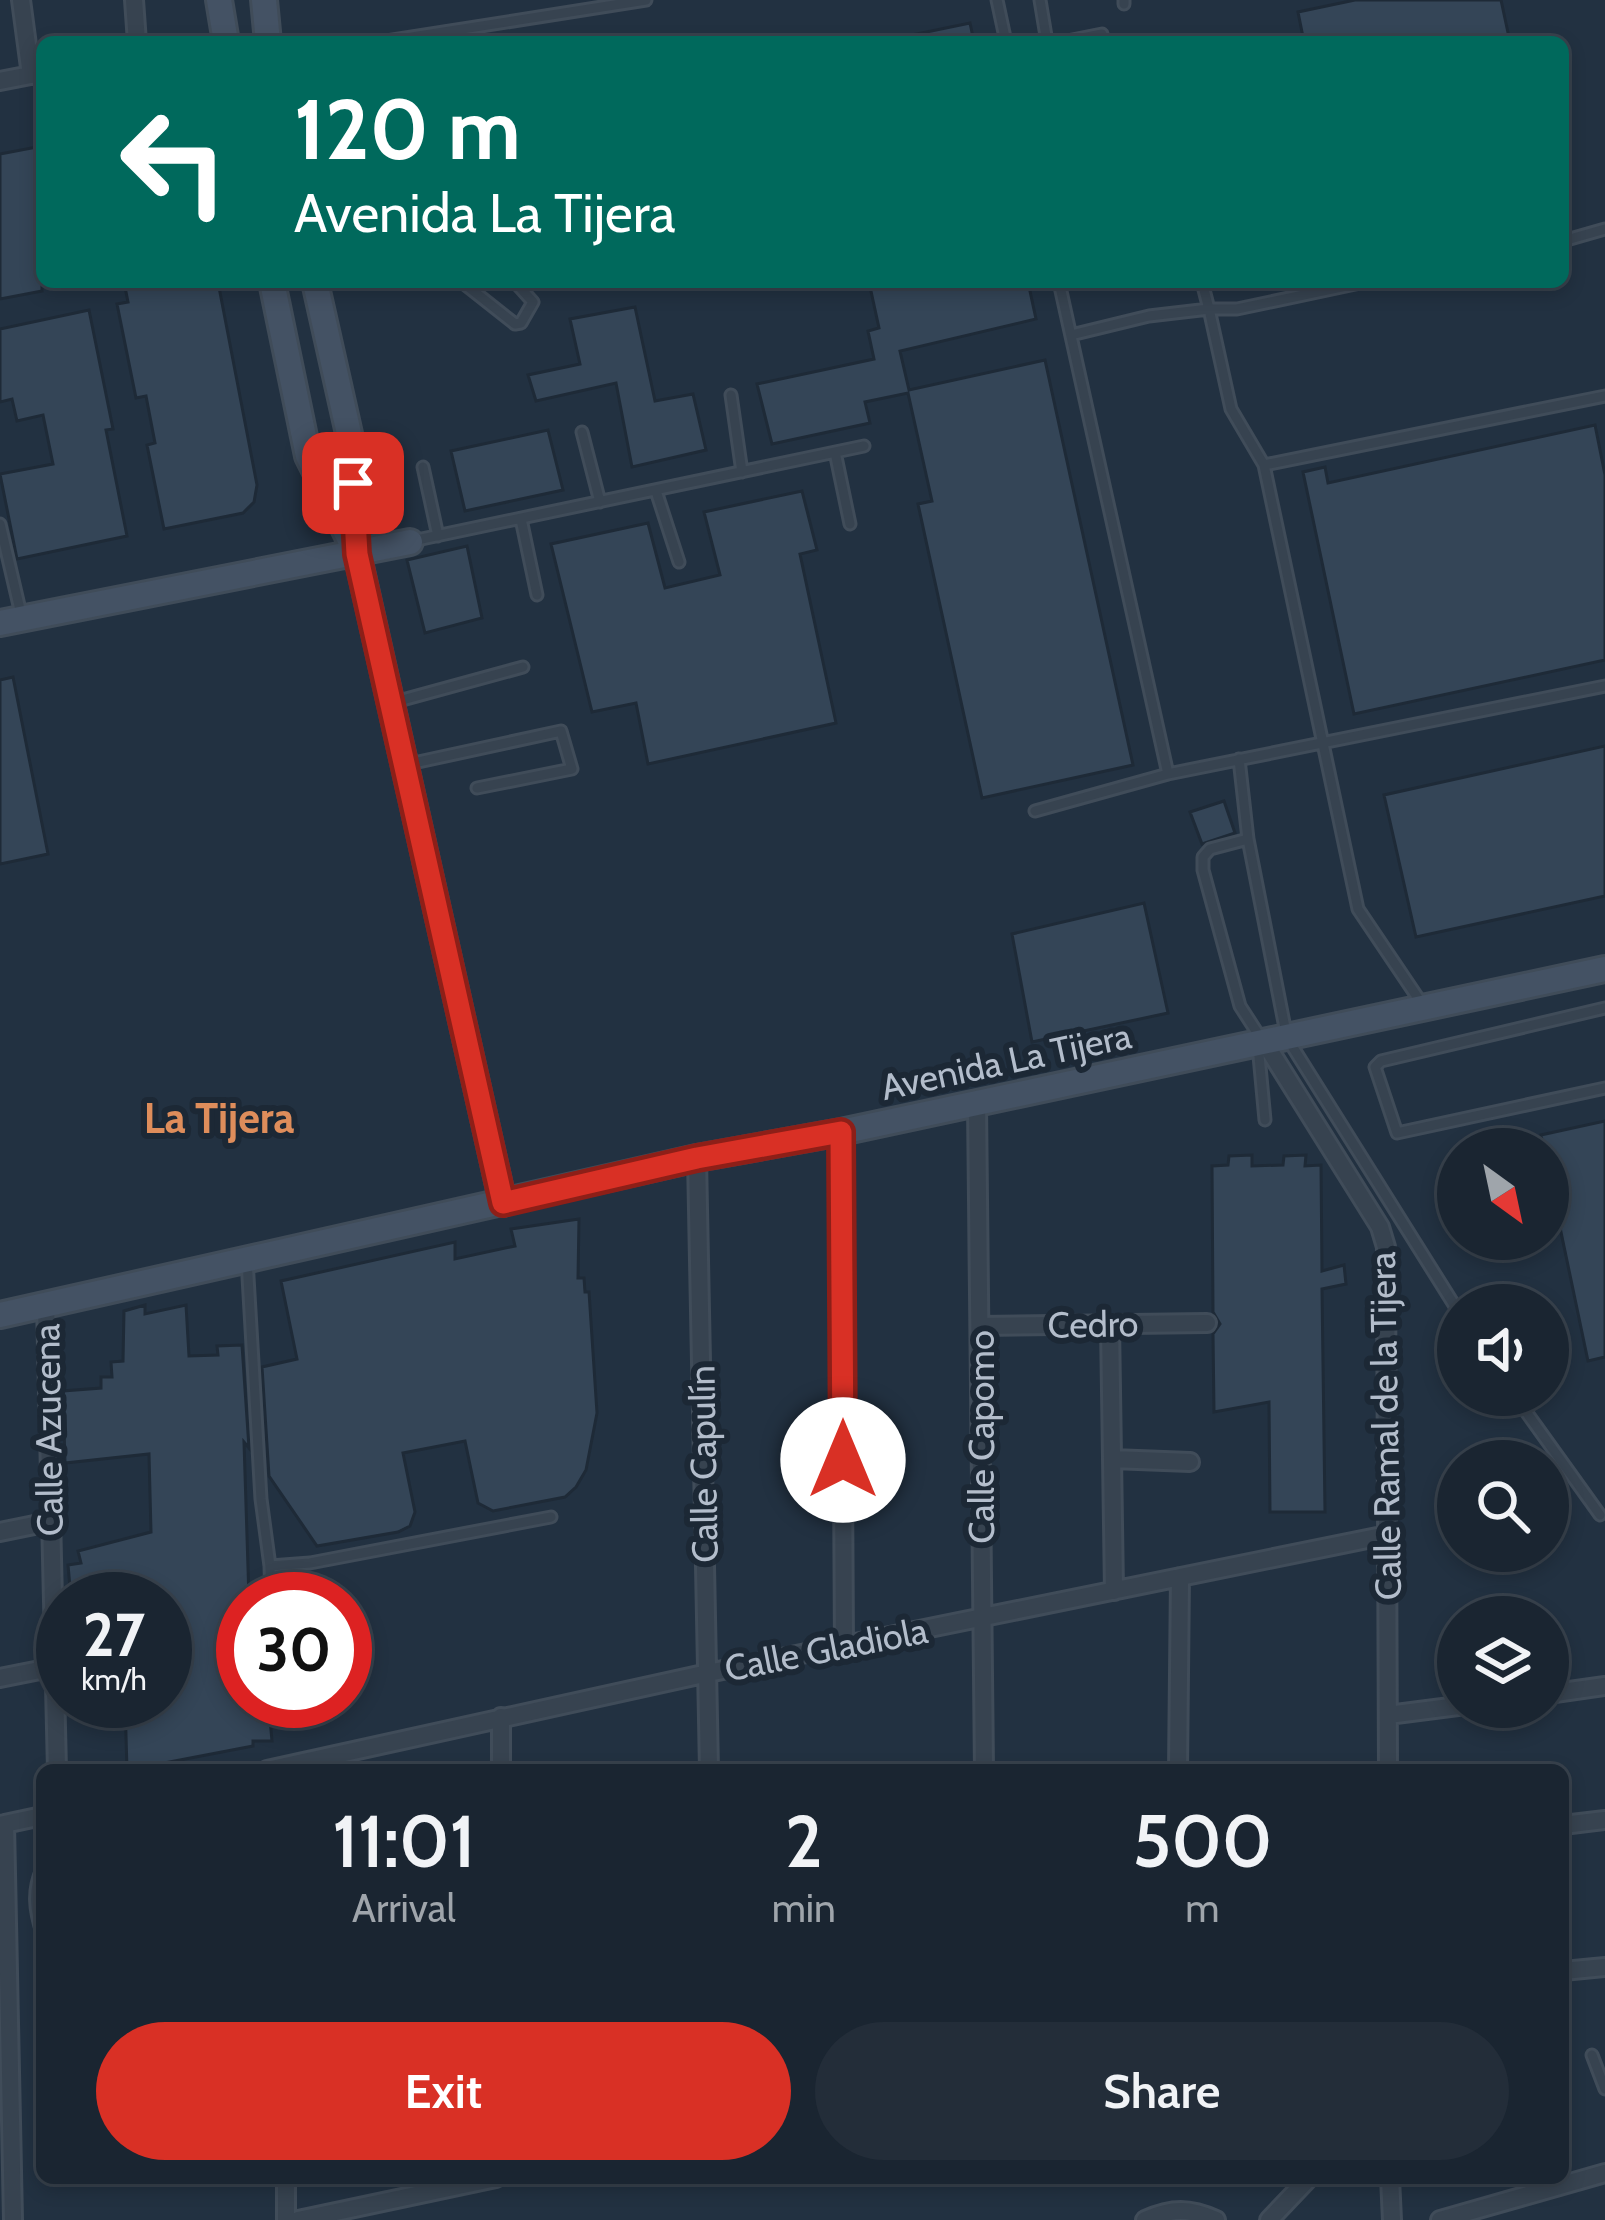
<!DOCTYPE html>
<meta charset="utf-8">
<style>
body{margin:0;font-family:Cabin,sans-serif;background:#232d39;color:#f1f3f6;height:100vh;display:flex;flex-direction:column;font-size:45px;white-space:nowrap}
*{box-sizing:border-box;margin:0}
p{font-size:39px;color:#9fa5ab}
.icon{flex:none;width:66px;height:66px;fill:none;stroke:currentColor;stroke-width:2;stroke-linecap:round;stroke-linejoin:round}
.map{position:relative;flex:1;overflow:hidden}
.side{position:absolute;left:36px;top:1764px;width:1533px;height:420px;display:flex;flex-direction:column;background:#1a2531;border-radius:18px;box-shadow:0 6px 18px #0003,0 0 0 3px #38424d}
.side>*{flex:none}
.top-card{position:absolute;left:36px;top:36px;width:1533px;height:252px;border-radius:18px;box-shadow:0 6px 18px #0003,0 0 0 3px #38424d;background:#00695c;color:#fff;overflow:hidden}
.needle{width:78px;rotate:147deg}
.controls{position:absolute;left:1437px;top:1128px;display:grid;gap:24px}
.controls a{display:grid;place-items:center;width:132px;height:132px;border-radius:50%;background:#1a2531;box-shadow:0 6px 18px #0003,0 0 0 3px #38424d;font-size:60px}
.speed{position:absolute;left:36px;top:1572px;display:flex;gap:24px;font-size:60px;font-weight:700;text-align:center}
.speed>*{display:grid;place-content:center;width:156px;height:156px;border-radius:50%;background:#1a2531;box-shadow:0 6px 18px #0003,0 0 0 3px #38424d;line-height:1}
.speed small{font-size:30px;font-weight:400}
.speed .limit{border:18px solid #d22;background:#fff;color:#111}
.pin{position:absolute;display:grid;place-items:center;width:102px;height:102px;color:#fff;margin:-51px;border-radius:24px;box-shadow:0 6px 18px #0006}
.me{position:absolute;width:132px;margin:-66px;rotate:0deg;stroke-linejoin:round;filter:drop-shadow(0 0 9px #0008)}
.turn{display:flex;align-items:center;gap:42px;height:252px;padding:0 60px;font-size:54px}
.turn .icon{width:156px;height:156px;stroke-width:2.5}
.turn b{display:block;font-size:84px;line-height:102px}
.eta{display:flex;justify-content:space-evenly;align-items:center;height:204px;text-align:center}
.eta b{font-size:72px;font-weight:600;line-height:84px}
.button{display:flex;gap:24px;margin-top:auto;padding:24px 60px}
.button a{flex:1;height:138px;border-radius:72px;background:#d93025;color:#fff;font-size:48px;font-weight:600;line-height:138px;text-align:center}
.button a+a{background:#232d39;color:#f1f3f6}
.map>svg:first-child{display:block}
.building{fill:#344557;stroke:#1e2a37;stroke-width:3}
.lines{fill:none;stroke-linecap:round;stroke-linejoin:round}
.lane-casing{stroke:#404c59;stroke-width:15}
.street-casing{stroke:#404c59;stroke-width:22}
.secondary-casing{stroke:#404c59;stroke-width:30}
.lane{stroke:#374350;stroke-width:9}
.street{stroke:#374350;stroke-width:16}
.secondary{stroke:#445264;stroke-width:24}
.route-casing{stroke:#8d1f18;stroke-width:30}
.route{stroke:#d93025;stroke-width:21}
.labels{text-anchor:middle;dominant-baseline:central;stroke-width:12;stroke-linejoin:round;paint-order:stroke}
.street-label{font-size:36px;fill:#b3bdcb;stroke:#1c2835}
.quarter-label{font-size:42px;font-weight:bold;fill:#de8d5b;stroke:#1c2835}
</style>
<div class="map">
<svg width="1605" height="2220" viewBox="0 0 1605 2220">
<rect width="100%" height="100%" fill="#223141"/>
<!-- building -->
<path class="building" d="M1355,0H1501L1510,42H1304L1298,12Z
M970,23L974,42H912V35Z
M42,146V291L0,299V154Z
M124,282H146L147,286L169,282H218L257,485L254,502L243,513L164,529L147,445L155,443L146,396L136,398L117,304L128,302Z
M869,282H1028L1036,319L900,351L909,390L1045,360L1133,765L982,798L918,504L932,501L908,393L865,402L870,423L772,444L757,384L874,359L868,331L879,328Z
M635,307L655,401L693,394L706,450L632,467L616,383L536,401L528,375L580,364L570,319Z
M89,310L113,429L106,430L127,536L17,559L0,474L53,464L43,415L17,421L12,399L0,402V329Z
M1595,425L1605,475V660L1354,714L1303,472L1325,467L1328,483Z
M548,430L563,490L465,511L451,451Z
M802,491L817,550L800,554L836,723L648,764L636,703L592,712L551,544L648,523L665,588L720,575L704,512Z
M467,546L482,618L425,633L407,560Z
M13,677L48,854L0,864V680Z
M1605,746V896L1416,937L1384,795Z
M1224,801L1235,833L1202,844L1190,812Z
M1144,903L1168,1013L1032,1042L1012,934Z
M1605,1121V1357L1588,1361L1548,1170V1149H1544L1541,1135Z
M1252,1155V1166L1283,1165L1284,1156L1306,1155L1305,1166L1321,1165L1322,1271L1344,1265L1346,1284L1322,1289L1325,1512H1270L1269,1402L1214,1412L1213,1334L1220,1324L1213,1312L1212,1166L1228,1165L1229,1156Z
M579,1219L578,1278H584L585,1292H589L597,1413L586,1470L576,1487L565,1497L493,1511L478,1503L465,1441L403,1453L415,1512L410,1526L398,1532L317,1546L269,1476L262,1367L297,1359L281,1281L455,1242V1259L515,1246L511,1229Z
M145,1305V1314L186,1305L189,1356L218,1355L217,1346L242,1345L249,1448L244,1442L249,1599H243V1701H251L252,1711L269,1708L272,1741H253V1746L154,1765L155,1770H127L125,1701H165V1599H71L68,1565L81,1563L78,1551L151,1532L149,1454L65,1463L63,1391L101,1388V1377H112L111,1362L123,1361L124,1311Z"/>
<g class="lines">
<!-- lane casing -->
<g class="lane-casing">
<path id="lane" d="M997,0L1006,42
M1040,0L1047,42
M1124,0V4
M380,42L646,0
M1062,42L1102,34
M1563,241L1605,229
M462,282L515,324L521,323L533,302L515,282
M1059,282L1168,774
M1202,282L1209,309H1237L1365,282
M1071,335L1149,316L1209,309L1231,409L1264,465L1358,909L1422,1004
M731,395L742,472
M582,432L600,502
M835,452L850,524
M1264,465L1605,396
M423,467L438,536
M656,491L679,562
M521,519L537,595
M0,524L21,614
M412,541L864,446
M395,702L523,667
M1239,759L1248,839L1287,1038L1458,1311
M409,764L561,731L572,769L477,788
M1035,811L1168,774L1605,686
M1248,839L1210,849L1203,857V870L1240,1006L1260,1037
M1605,1008L1381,1061L1375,1067L1397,1133L1605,1088
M1258,1045L1265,1120
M247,1260L261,1499L270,1566L310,1563L551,1517
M1514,1395L1600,1515
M270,1566L271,1599
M42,1869C32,1891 35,1911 42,1933
M1592,2055L1605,2089"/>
</g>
<!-- street casing -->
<g class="street-casing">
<path id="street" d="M21,0L31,75
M134,0L137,42
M0,81L41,73
M1265,1043L1380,1227L1386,1247L1388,1770
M977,1104L984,1770
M841,1132L844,1646
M697,1158L709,1770
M46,1305L57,1770
M1110,1324L1114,1591
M980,1326L1207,1323
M1112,1459L1190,1462
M0,1532L49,1522
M0,1678L55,1667
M1548,1694L1605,1686
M1388,1715L1458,1706
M501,1717V1770
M267,1770L708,1673L1387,1535
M1178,1770L1180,1577
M5,1824L13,2220
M0,1825L42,1816
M1563,1825L1605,1820
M1563,1971L1605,1967
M286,2178V2220
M1390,2178L1392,2220
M298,2220L496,2178
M1145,2220C1172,2208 1190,2208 1216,2220
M1269,2220L1309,2178
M1440,2220L1605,2173"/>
</g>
<!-- secondary casing -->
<g class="secondary-casing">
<path id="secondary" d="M219,0L226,42
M264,0L268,42
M272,282L308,456L351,542
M315,282L352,447L357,553L503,1203
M0,623L410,542
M0,1315L697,1158L841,1132L1605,969"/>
</g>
<!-- lane -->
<use href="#lane" class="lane"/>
<!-- street -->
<use href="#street" class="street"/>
<!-- secondary -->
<use href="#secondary" class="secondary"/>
</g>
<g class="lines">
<!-- route casing -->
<g class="route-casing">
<path id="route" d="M353,483L357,554L503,1203L697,1158L841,1132L843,1460"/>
</g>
<!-- route -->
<use href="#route" class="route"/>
</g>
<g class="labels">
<!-- street labels -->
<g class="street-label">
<text transform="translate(1006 1061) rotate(-12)">Avenida La Tijera</text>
<text transform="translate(1093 1324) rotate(-1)">Cedro</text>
<text transform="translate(1385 1426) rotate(-91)">Calle Ramal de la Tijera</text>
<text transform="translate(48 1430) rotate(-91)">Calle Azucena</text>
<text transform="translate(981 1437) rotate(-90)">Calle Capomo</text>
<text transform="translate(703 1464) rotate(-91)">Calle Capulín</text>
<text transform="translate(826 1649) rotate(-11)">Calle Gladiola</text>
</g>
<!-- quarter labels -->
<g class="quarter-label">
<text x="219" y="1118">La Tijera</text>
</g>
</g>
</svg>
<div class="controls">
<a><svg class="needle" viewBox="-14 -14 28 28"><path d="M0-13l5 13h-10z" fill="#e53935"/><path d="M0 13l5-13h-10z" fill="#9fa5ab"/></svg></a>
<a><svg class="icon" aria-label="sound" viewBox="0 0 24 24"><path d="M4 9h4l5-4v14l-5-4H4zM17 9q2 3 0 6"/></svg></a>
<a><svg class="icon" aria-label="search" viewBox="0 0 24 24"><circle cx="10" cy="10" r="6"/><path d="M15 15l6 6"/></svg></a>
<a><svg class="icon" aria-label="layers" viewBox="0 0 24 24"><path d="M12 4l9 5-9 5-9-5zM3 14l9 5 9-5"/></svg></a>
</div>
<div class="speed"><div>27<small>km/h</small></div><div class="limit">30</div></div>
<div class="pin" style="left:353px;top:483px;background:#d93025"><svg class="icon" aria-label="arrive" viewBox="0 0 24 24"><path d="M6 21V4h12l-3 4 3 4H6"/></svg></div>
<svg class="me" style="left:843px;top:1460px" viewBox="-20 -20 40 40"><circle r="19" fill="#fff"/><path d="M0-13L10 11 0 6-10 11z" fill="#d93025"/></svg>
<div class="top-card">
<div class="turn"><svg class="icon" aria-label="left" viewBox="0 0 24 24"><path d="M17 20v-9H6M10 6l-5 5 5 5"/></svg><div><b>120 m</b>Avenida La Tijera</div></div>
</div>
<section class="side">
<div class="eta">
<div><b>11:01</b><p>Arrival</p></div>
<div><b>2</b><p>min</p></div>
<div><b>500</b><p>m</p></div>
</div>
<div class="button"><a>Exit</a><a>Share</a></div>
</section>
</div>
